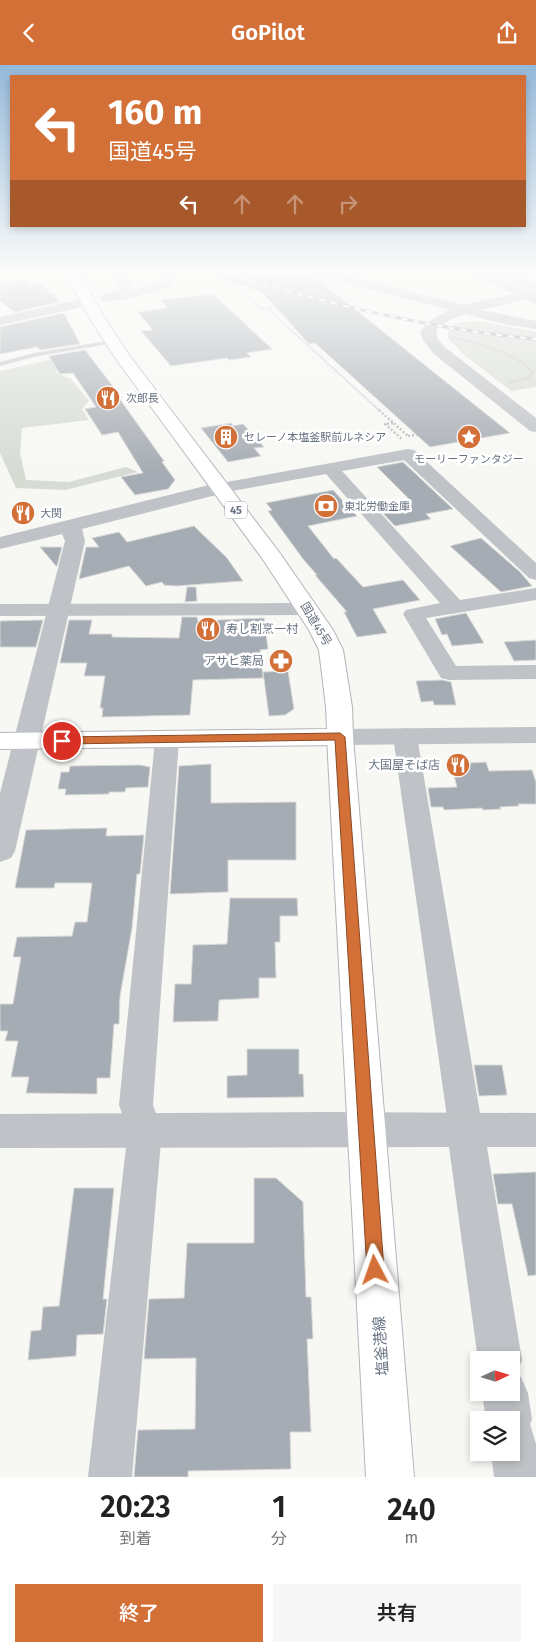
<!DOCTYPE html>
<html lang="ja">
<meta charset="utf-8">
<style>
body{margin:0;font-family:"Fira Sans","Noto Sans JP",sans-serif;background:#f6f6f6;color:#222;height:100vh;display:flex;flex-direction:column;font-size:19px;white-space:nowrap}
*{box-sizing:border-box;margin:0}
p{font-size:16px;color:#767676}
.icon{flex:none;width:28px;height:28px;fill:none;stroke:currentColor;stroke-width:2;stroke-linecap:round;stroke-linejoin:round}
.map{position:relative;height:1412px;overflow:hidden}
.panel{display:flex;flex-direction:column;background:#fff;flex:1}
.panel>*{flex:none}
.top-card{position:absolute;left:10px;top:10px;width:516px;height:152px;border-radius:0px;box-shadow:0 2px 8px #0003;background:#d37038;color:#fff;overflow:hidden}
.needle{width:32px;rotate:86deg}
.tools{position:absolute;left:470px;top:1286px;display:grid;gap:10px}
.tools a{display:grid;place-items:center;width:50px;height:50px;border-radius:0px;background:#fff;box-shadow:0 2px 8px #0003;font-size:25px}
.pin{position:absolute;display:grid;place-items:center;width:42px;height:42px;color:#fff;margin:-21px;border:2px solid #fff;border-radius:50%;box-shadow:0 1px 5px #0007}
.me{position:absolute;width:55px;margin:-28px;rotate:356deg;stroke-linejoin:round;filter:drop-shadow(0 0 4px #0008)}
.turn{display:flex;align-items:center;gap:18px;height:105px;padding:0 15px;font-size:22px}
.turn .icon{width:65px;height:65px;stroke-width:2.5}
.turn b{display:block;font-size:35px;line-height:42px}
.lanes{display:flex;align-items:center;height:48px;padding:0 15px;background:#0003;justify-content:center;gap:25px;direction:ltr}
.lanes .off{opacity:.35}
.eta{display:flex;justify-content:space-evenly;align-items:center;height:85px;text-align:center}
.eta b{font-size:30px;font-weight:600;line-height:35px}
.button{display:flex;gap:10px;margin-top:auto;padding:10px 15px}
.button a{flex:1;height:58px;border-radius:0px;background:#d37038;color:#fff;font-size:20px;font-weight:600;line-height:58px;text-align:center}
.button a+a{background:#f6f6f6;color:#222}
header{display:flex;justify-content:space-between;align-items:center;height:65px;padding:0 15px;background:#d37038;color:#fff;font-size:22px;font-weight:600}
.map>svg:first-child{display:block}
.green{fill:#d6dbd4}
.water{fill:#b8c1c6}
.building{fill:#a6acb3;stroke:#d8d9d7}
.lines{fill:none;stroke-linecap:round;stroke-linejoin:round}
.primary-casing{stroke:#b2b6ba;stroke-width:2}
.trunk-casing{stroke:#b2b5b9;stroke-width:2}
.path-far1{stroke:#b9bbbe;stroke-width:2;stroke-dasharray:1 1;stroke-linecap:butt}
.path{stroke:#b9bbbe;stroke-width:2.5;stroke-dasharray:2 2;stroke-linecap:butt}
.service{fill:#bfc2c6;fill-rule:evenodd}
.minor{fill:#bfc2c6;fill-rule:evenodd}
.tertiary{fill:#bfc2c6;fill-rule:evenodd}
.primary{fill:#fff;fill-rule:evenodd}
.trunk{fill:#fff;fill-rule:evenodd}
.rail-casing{stroke:#a1a5ac;stroke-width:3}
.rail{stroke:#fff;stroke-width:2;stroke-dasharray:6;stroke-linecap:butt}
.route{fill:#d37038;stroke:#894924}
.labels{text-anchor:middle;dominant-baseline:central;stroke-width:5;stroke-linejoin:round;paint-order:stroke}
.far-poi-label{font-size:11px;fill:#697483;stroke:#fff;text-anchor:start}
.shield{fill:#fff;stroke:#969ea8;stroke-width:1}
.shield-label{font-size:11px;font-weight:bold;fill:#697483}
.street-label{font-size:12px;fill:#697483;stroke:#fff}
.poi-label{font-size:12px;fill:#697483;stroke:#fff;text-anchor:end}
.near-street-label{font-size:15px;fill:#697483;stroke:#fff}
</style>
<header><svg class="icon" aria-label="back" viewBox="0 0 24 24"><path d="M15 5l-7 7 7 7"/></svg>GoPilot<svg class="icon" aria-label="share" viewBox="0 0 24 24"><path d="M12 15V3M7 8l5-5 5 5M5 13v7h14v-7"/></svg></header>
<div class="map">
<svg width="536" height="1412" viewBox="0 0 536 1412">
<rect width="100%" height="100%" fill="#f7f7f4"/>
<!-- green -->
<path class="green" d="M480,256L536,267V322L511,326L462,288L448,273V266L455,258Z
M54,294L59,300L56,308L71,314L89,336L82,344L89,355L22,363L20,388L26,415L69,417L126,402L138,407L65,425L16,423L0,388V306Z"/>
<!-- water -->
<path class="water" d="M469,209H492L536,228V239Z"/>
<!-- building -->
<path class="building" d="M222,209H300L317,214L510,368L430,382L315,278L309,279L261,226L221,214Z
M27,215L29,220L45,219L49,229H54L59,237L15,247L0,236V218Z
M213,229L272,284L247,288L251,292L229,295L227,293L171,301L141,266L153,265L138,247L168,243L161,235Z
M64,248L80,279L40,285L37,282L0,289V262Z
M85,285L118,328H116L119,333L164,396L162,397L175,415L168,424L135,430L121,412L143,408L118,367L102,370L85,344L96,342L73,308L60,309L49,291Z
M231,358L233,361L243,359L264,382L254,383L261,391L228,397L201,363Z
M403,397L453,444L426,449L431,454L395,461L377,442L411,436L377,402Z
M333,425L357,451L308,461L334,494L336,493L363,522L403,515L420,535L373,544L387,568L357,572L344,547H347L315,510H317L303,494L268,446L272,445L266,438Z
M194,461L227,493L243,516L176,521L164,520L162,517L146,521L129,501L79,514L86,482H99L92,473L119,467L127,477Z
M481,473L520,507L532,521L501,527L450,481Z
M40,482H62L57,501H56Z
M187,522H196L197,536L185,537Z
M466,548L484,578L452,581L447,569L442,570L435,554Z
M182,552H197L198,556L264,553L268,584L260,585L263,613L193,615L190,650L102,652L103,643H100L105,611H84L87,598H60L69,555H92L89,569H112V572L179,573Z
M43,555L36,582H0V556Z
M536,575V595L514,596L504,577Z
M288,606L294,644L285,650L269,651L263,607Z
M442,615L451,617L456,640H434L433,636L421,637L416,616Z
M486,697L489,706L532,705L536,717V739H518L519,741L500,742L501,744L483,745L482,743L444,745L443,742H431L428,723L457,722L451,699Z
M211,699V738L296,737V795H228V827L170,829L179,701Z
M140,700L150,702L148,722L126,723L125,727H109V729L65,730L66,724H58L61,707H69L70,701Z
M107,763L106,771L144,770L140,809H137L132,863L120,931L119,959H114L110,1013H97V1029L26,1028L29,1012H11L18,976H5L8,966H0V939H13L21,892H13L17,872L72,871L75,857H87L92,818H55L54,823H15L26,765Z
M230,833H297L298,851H280V877H275L276,913H259V933L219,935L218,956L173,957L175,919H191L193,880L227,879Z
M247,984H299V1009H303L304,1032L227,1033V1011L247,1010Z
M474,1000H502L507,1030L479,1031Z
M536,1107V1210L528,1211L512,1139H498L493,1109Z
M254,1113H276L303,1137L306,1232H311L313,1274H307L311,1367H290L291,1404L188,1406V1412H134L138,1365L195,1364L196,1293L144,1294L149,1234L184,1233L187,1178H254Z
M74,1123H114L103,1234H107L103,1269L77,1270L76,1291L28,1295L31,1266L41,1265L43,1242L59,1241Z"/>
<g class="lines">
<!-- primary casing -->
<g class="primary-casing">
<path id="primary" d="M340,664L349,666L353,672L414,1412H366L327,672L331,666Z"/>
</g>
<!-- trunk casing -->
<g class="trunk-casing">
<path id="trunk" d="M66,209H80L104,252L129,290L279,487L333,565L343,585L352,642L353,672L349,678L340,680L0,684V668L327,664L326,642L319,585L309,565L264,496L116,294L89,252Z"/>
</g>
<!-- path-far1 -->
<path class="path-far1" d="M260,209L355,237
M235,219L261,244L275,242
M243,226L259,224L280,216
M267,243L380,346
M451,271C477,280 515,286 533,308L528,313L508,318"/>
<!-- path -->
<path class="path" d="M379,345L408,371
M393,358L385,359L402,374
M408,371L417,370"/>
<!-- service -->
<path class="service" d="M113,275L116,277L115,278L38,291L0,301V297L34,288Z"/>
<!-- minor -->
<path class="minor" d="M116,209H131L126,213L131,219V225L161,217L162,213L157,209H172L175,212L171,222L123,235L101,236L100,233L101,230L118,225L119,220L113,214Z
M408,384L414,385L536,498V515L529,513L404,395L342,406L460,535L536,523V535L426,553L456,601L536,600V614L449,615L441,613L403,549L406,545L440,538L326,409L221,428L215,427L212,423L215,419L221,418Z
M308,538L315,540L318,544L315,548L308,550L0,551V539Z
M405,663L414,666L417,671L483,1066L478,1077L466,1081L454,1077L449,1066L393,671L396,666Z
M167,667L176,670L179,675L153,1040L162,1065L132,1412H88L128,1065L119,1040L155,675L158,670Z"/>
<!-- tertiary -->
<path class="tertiary" d="M319,209H342L464,240L531,225L501,212L499,209H517L536,217V232L481,245L536,256V264L504,259L465,249L448,256L438,263L436,267L438,275L446,283L536,353V367L530,366L434,289L423,275L420,267C428,255 436,251 450,245L321,212Z
M87,233L92,234L94,237L92,240L0,260V252Z
M221,417L228,419L231,423L228,427L82,464L85,476L15,786L11,793L0,797V728L65,476L62,469L0,484V472Z
M536,662V678L340,680L331,678L327,672L331,666L340,664Z
M325,1047L536,1048V1082H487L522,1295L516,1310L521,1312L528,1328L532,1355L530,1359L536,1379V1412H494L491,1388H511V1355H486L482,1328H511V1295H479V1297L478,1295L449,1082L0,1083V1049Z"/>
<!-- primary -->
<use href="#primary" class="primary"/>
<!-- trunk -->
<use href="#trunk" class="trunk"/>
<!-- rail casing -->
<g class="rail-casing">
<path id="rail" d="M227,209C329,239 430,264 536,274"/>
</g>
<!-- rail -->
<use href="#rail" class="rail"/>
</g>
<!-- sky -->
<linearGradient id="sky" x2="0" y2="1"><stop stop-color="#95b9da"/><stop offset="0.51" stop-color="#fbfbfa"/><stop offset="1" stop-color="#fbfbfa" stop-opacity="0"/></linearGradient>
<rect width="536" height="407" fill="url(#sky)"/>
<!-- route -->
<path class="route" d="M340,668L345,672L384,1205L381,1211L375,1214L369,1211L367,1205L335,675L62,679L56,676L62,672Z"/>
<!-- icons -->
<defs>
<g id="restaurant-disc" transform="scale(1.25)"><circle r="9.5" fill="#d37038" stroke="#fff"/><path d="M-5-6h1v4h1v-4h1v4h1v-4h1v5L-1.5 .5V6h-2V.5L-5-1ZM5-6V6H3V1.5H1.5Q1.5-4 5-6Z" fill="#fff"/></g>
<g id="building-disc" transform="scale(1.25)"><circle r="9.5" fill="#d37038" stroke="#fff"/><path d="M-4-6H4V6H1V3H-1V6H-4ZM-2.5-4.3h1.7v1.8h-1.7ZM.8-4.3h1.7v1.8H.8ZM-2.5-1h1.7V.8h-1.7ZM.8-1h1.7V.8H.8Z" fill="#fff"/></g>
<g id="sight-disc" transform="scale(1.25)"><circle r="9.5" fill="#d37038" stroke="#fff"/><path d="M0-6L1.8-2.2L6-1.7L2.9 1.2L3.7 5.4L0 3.3L-3.7 5.4L-2.9 1.2L-6-1.7L-1.8-2.2Z" fill="#fff"/></g>
<g id="bank-disc" transform="scale(1.25)"><circle r="9.5" fill="#d37038" stroke="#fff"/><path d="M-6-4H6V4H-6ZM0-2.3a2.3 2.3 0 1 0 0 4.6a2.3 2.3 0 1 0 0-4.6Z" fill="#fff"/></g>
<g id="pharmacy-disc" transform="scale(1.25)"><circle r="9.5" fill="#d37038" stroke="#fff"/><path d="M-2-6h4v4h4v4h-4v4h-4v-4h-4v-4h4Z" fill="#fff"/></g>
</defs>
<g fill-rule="evenodd">
<use href="#restaurant-disc" x="108" y="333"/>
<use href="#building-disc" x="226" y="372"/>
<use href="#sight-disc" x="469" y="372"/>
<use href="#bank-disc" x="326" y="441"/>
<use href="#restaurant-disc" x="23" y="448"/>
<use href="#restaurant-disc" x="208" y="564"/>
<use href="#pharmacy-disc" x="281" y="596"/>
<use href="#restaurant-disc" x="458" y="700"/>
</g>
<g class="labels">
<!-- far-poi labels -->
<g class="far-poi-label">
<text x="126" y="333">次郎長</text>
<text x="244" y="372">セレーノ本塩釜駅前ルネシア</text>
<text x="469" y="394" text-anchor="middle">モーリーファンタジー</text>
<text x="344" y="441">東北労働金庫</text>
<text x="40" y="448">大関</text>
</g>
<!-- shield labels -->
<rect class="shield" x="225" y="436.5" width="22" height="17" rx="4"/>
<g class="shield-label">
<text x="236" y="445">45</text>
</g>
<!-- street labels -->
<g class="street-label">
<text transform="translate(316 559) rotate(59)">国道45号</text>
</g>
<!-- poi labels -->
<g class="poi-label">
<text x="226" y="564" text-anchor="start">寿し割烹一村</text>
<text x="264" y="596">アサヒ薬局</text>
<text x="440" y="700">大国屋そば店</text>
</g>
<!-- near-street labels -->
<g class="near-street-label">
<text transform="translate(381 1281) rotate(-94)">塩釜港線</text>
</g>
</g>
</svg>
<div class="tools">
<a><svg class="needle" viewBox="-14 -14 28 28"><path d="M0-13l5 13h-10z" fill="#e53935"/><path d="M0 13l5-13h-10z" fill="#767676"/></svg></a>
<a><svg class="icon" aria-label="layers" viewBox="0 0 24 24"><path d="M12 4l9 5-9 5-9-5zM3 14l9 5 9-5"/></svg></a>
</div>
<div class="pin" style="left:62px;top:676px;background:#d93025"><svg class="icon" aria-label="arrive" viewBox="0 0 24 24"><path d="M6 21V4h12l-3 4 3 4H6"/></svg></div>
<svg class="me" style="left:375px;top:1205px" viewBox="-20 -20 40 40"><path d="M0-17L14 15 0 8-14 15z" fill="#d37038" stroke="#fff" stroke-width="4"/></svg>
<div class="top-card">
<div class="turn"><svg class="icon" aria-label="left" viewBox="0 0 24 24"><path d="M17 20v-9H6M10 6l-5 5 5 5"/></svg><div><b>160 m</b>国道45号</div></div>
<div class="lanes"><svg class="icon" aria-label="left" viewBox="0 0 24 24"><path d="M17 20v-9H6M10 6l-5 5 5 5"/></svg><svg class="icon off" aria-label="ahead" viewBox="0 0 24 24"><path d="M12 20V5M6 11l6-6 6 6"/></svg><svg class="icon off" aria-label="ahead" viewBox="0 0 24 24"><path d="M12 20V5M6 11l6-6 6 6"/></svg><svg class="icon off" aria-label="right" viewBox="0 0 24 24"><path d="M7 20v-9h11M14 6l5 5-5 5"/></svg></div>
</div>
</div>
<section class="panel">
<div class="eta">
<div><b>20:23</b><p>到着</p></div>
<div><b>1</b><p>分</p></div>
<div><b>240</b><p>m</p></div>
</div>
<div class="button"><a>終了</a><a>共有</a></div>
</section>
